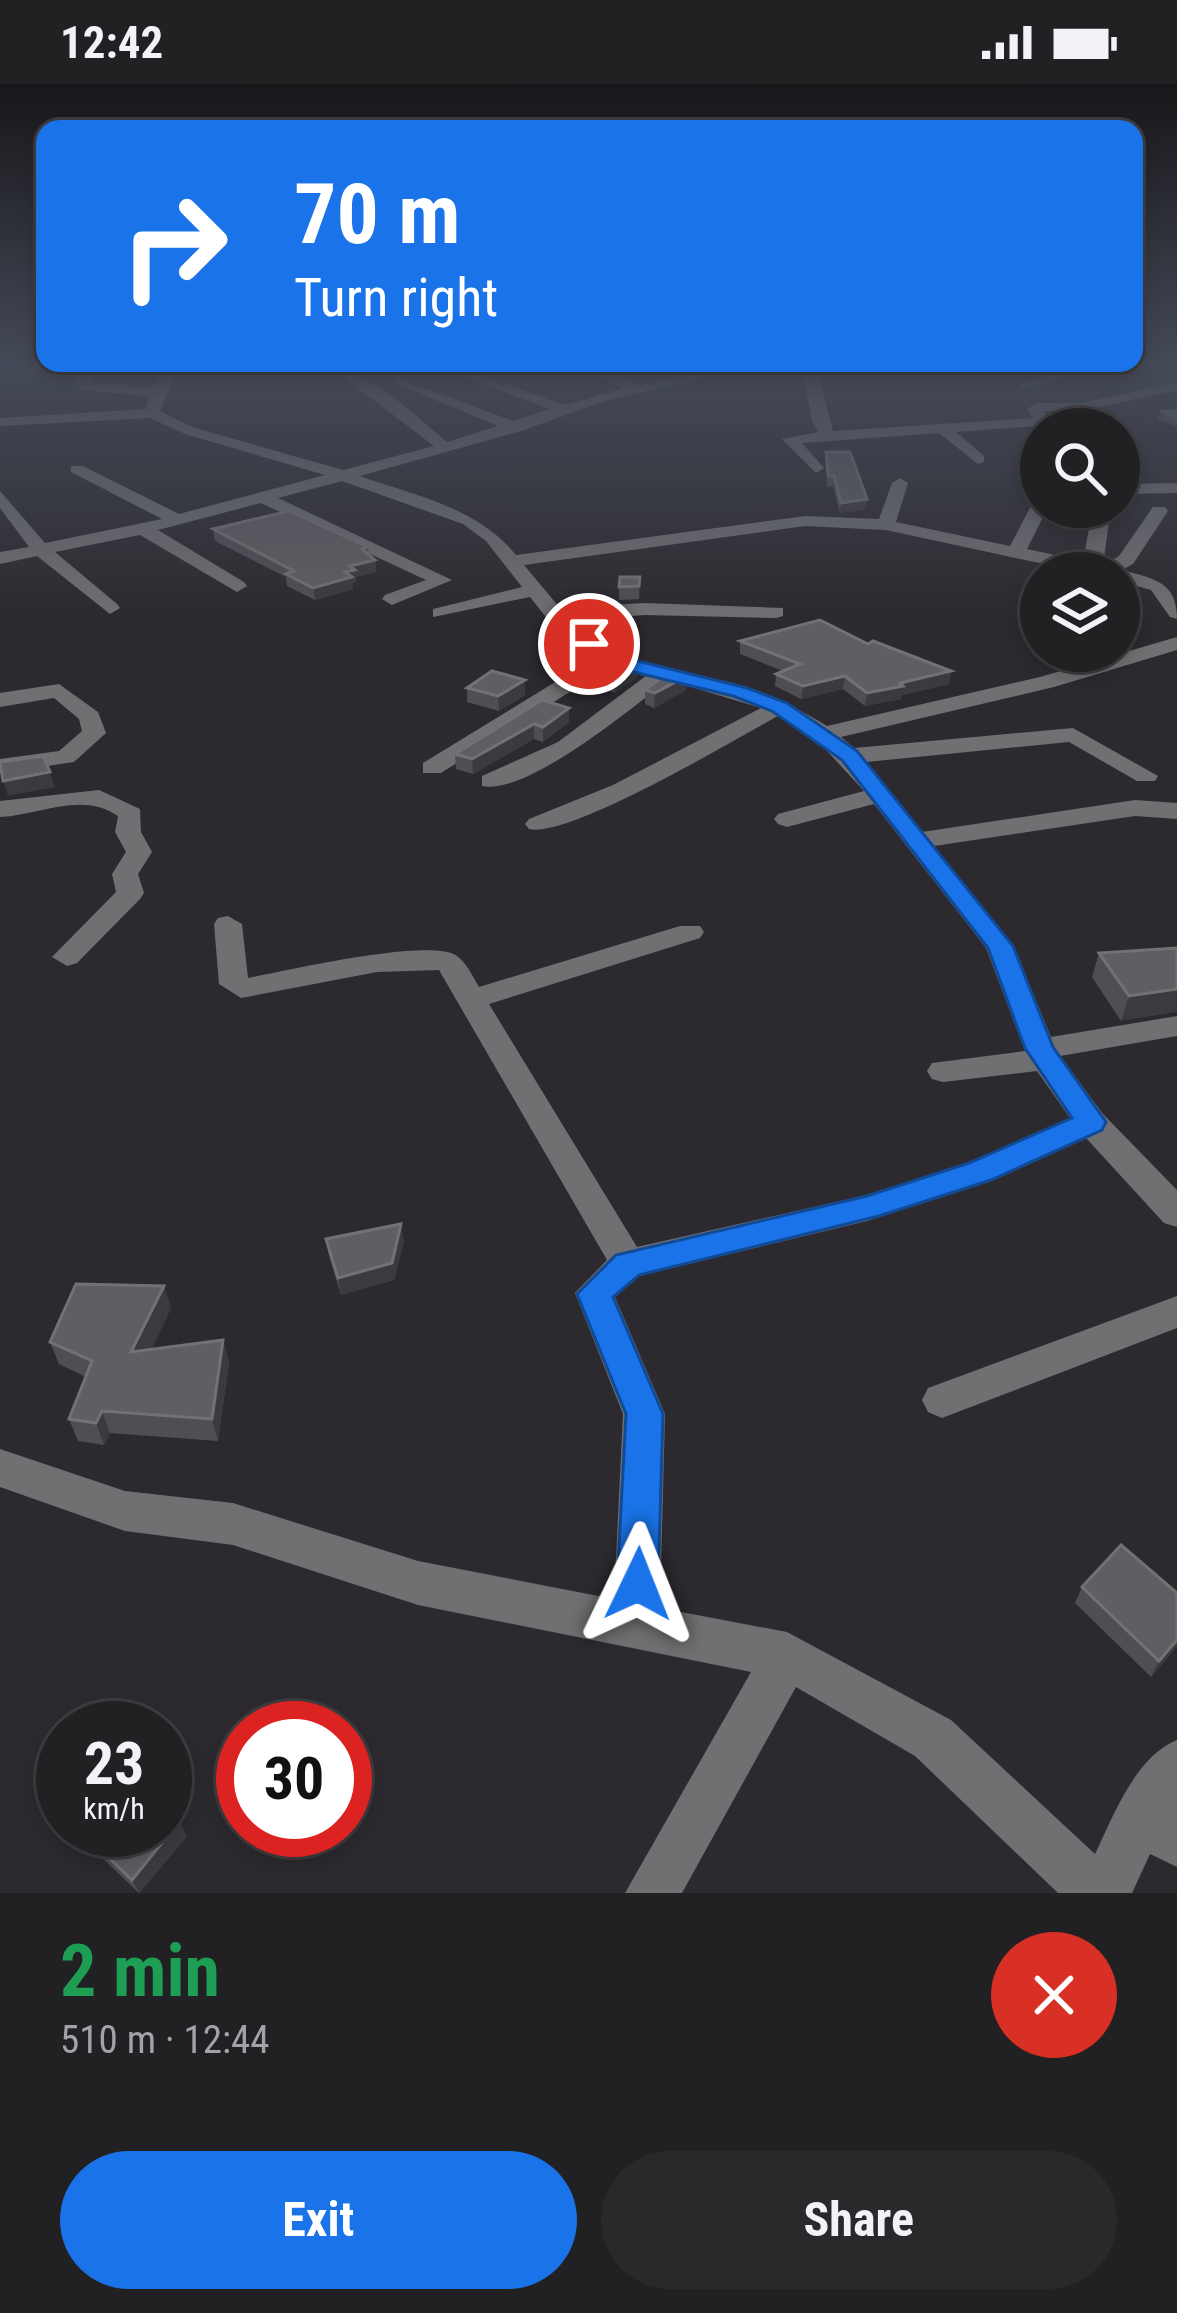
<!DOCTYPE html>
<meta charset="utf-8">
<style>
body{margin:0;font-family:"Roboto Condensed",sans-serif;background:#29282b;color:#f1f3f6;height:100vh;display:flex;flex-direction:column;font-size:45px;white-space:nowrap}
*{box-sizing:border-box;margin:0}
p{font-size:39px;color:#a2a3a6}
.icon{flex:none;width:66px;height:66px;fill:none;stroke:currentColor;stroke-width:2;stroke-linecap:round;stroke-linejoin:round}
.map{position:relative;height:1809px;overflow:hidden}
.panel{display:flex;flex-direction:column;background:#212023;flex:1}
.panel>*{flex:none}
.hud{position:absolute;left:36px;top:36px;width:1107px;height:252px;border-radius:24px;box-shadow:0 6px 18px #0003,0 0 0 3px #3e3e41;background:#1a73e8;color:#fff;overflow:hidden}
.buttons{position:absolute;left:1020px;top:324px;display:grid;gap:24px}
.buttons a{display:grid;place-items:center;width:120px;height:120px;border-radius:50%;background:#212023;box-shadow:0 6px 18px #0003,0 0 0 3px #3e3e41;font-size:60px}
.speed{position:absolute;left:36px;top:1617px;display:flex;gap:24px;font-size:60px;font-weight:700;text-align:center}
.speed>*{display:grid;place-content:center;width:156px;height:156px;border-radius:50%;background:#212023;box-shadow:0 6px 18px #0003,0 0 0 3px #3e3e41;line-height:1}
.speed small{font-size:30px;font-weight:400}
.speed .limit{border:18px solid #d22;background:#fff;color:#111}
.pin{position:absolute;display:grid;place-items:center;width:102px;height:102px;color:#fff;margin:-51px;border:6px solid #fff;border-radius:50%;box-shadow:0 3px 12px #0007}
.me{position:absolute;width:132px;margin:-66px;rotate:2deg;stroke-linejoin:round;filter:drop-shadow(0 0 9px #0008)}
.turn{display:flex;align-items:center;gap:42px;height:252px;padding:0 60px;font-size:54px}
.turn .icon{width:156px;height:156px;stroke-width:2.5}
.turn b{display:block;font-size:84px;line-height:102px}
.round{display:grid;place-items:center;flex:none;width:126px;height:126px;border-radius:63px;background:#29282b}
.summary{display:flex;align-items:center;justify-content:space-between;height:204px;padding:0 60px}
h1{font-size:72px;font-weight:700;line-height:90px;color:#1e9e55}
.action{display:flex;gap:24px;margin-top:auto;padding:24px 60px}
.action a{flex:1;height:138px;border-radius:72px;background:#1a73e8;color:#fff;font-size:48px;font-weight:700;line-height:138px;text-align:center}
.action a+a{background:#29282b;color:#f1f3f6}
.status{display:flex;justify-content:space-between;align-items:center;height:84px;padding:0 60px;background:#212023;direction:ltr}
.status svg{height:33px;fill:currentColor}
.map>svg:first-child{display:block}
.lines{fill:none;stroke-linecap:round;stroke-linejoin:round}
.minor{fill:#706f72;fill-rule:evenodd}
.wall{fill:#504e53}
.shaded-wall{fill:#3c3a3f}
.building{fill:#605e62;stroke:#737175;stroke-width:3}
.route{fill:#1a73e8;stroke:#114b97;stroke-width:3}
</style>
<div class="status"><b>12:42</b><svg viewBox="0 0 49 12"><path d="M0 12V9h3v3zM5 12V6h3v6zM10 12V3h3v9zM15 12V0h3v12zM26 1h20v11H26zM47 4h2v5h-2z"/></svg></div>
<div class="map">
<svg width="1177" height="1809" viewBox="0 0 1177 1809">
<rect width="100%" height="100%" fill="#2c2a2f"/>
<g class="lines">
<!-- minor -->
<path class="minor" d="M76,282H90L91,299L153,303L164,287L212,282V288L174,293L160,327L195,344L343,386L434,362L329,282C365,282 419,335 447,358L498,342L395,299V293L513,337L550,325L432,282H453L565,321L622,305L586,282H603L637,302L727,282H753L605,317L521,347L360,392C416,412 477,423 516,471L805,432L879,435L892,399L900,394L908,399L896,438L1010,462L1032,420L1041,415V423H1048L1027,465L1083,477L1093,423H1111L1103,481L1119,472L1153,423H1165L1168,427L1133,480L1122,486C1154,495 1177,497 1177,535L1170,533L1151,506L1119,497V489H1086L886,446L805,442L524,481L560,524L645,519L783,524V532L776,534L645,531L569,536C610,586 695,585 752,605C779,614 803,628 827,642L1040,593L1177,553V566L1054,603L841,653L854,664L1073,644L1158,692L1155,697H1137L1069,658L866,678L922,748L1135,716L1177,719V735L1135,732L934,762L1014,863L1051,953L1177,932V952L1060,972L1103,1030L1177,1106V1143L1164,1139L1086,1054L992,1097L867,1137L639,1192L615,1213L665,1330L660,1524L787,1548L951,1636L1095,1770C1114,1731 1135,1673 1177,1656V1783L1150,1770L1132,1809H1058L915,1672L796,1603L682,1809H625L751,1588L418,1521L233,1461L125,1447L0,1403V1365L125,1407L233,1419L418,1477L614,1515L623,1330L575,1209L607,1176L439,886L377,888L241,914L219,900L214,840L218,834L228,832L242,840L248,894C286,887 430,853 457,872C467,879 473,893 479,903L680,842H700L704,848L700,854L489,920L637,1163L867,1111L968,1079L1070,1034L1037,987L943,998L932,995L927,987L932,979L1025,967L986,864L874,720L787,743L778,740L774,735L778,730L864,707L816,655L778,632C736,655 568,755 529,745L525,740L529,735L613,701L761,624L668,596C632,624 526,712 482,702V692L558,658L647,591L611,582L441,689H423V679L596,573L561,552L530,513L433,533V525L522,503L486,457L463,440L342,397L278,414L452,496L392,521L382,515L385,511L426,496L261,419L158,446L244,498L247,502L237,508L140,451L55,468L117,520L120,524L110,530L37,472L0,480V468L29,463L0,424V407L45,459L162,435L71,388V382H83L179,430L325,391L185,350L150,334L0,342V334L146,325L149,312L82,306L75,299Z
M802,282H816L833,347L1033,334L1027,325L1038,319H1082L1177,298V306L1082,327H1044L1050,335L1036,342L956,348L984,372V378L978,380L939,349L802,359L824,384L816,389L782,355L818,348L812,337Z
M1079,282H1102L1025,305L1018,301Z
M1177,399V409L1119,410V400Z
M59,600L98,628L106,649L74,678L0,689V675L59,667L82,647L79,635L54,614L0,623V609Z
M99,706L140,725L141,748L152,768L138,790L144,809L140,815L77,879L67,882L52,873L116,808L112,790L126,768L115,748L118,732C82,707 40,731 0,733V717Z
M1177,1212V1244L942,1334L928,1328L922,1316L928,1304Z"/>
</g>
<!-- wall -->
<path class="wall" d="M1160,327H1177V343L1158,335Z
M826,368L867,415L865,425L840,429L833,402H827Z
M213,445L368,463L369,471L375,476L376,488L355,493L356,498L352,499L353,505L315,516L287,502L286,493L215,457Z
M640,493L639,515L619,516V503Z
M740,557L868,560L951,587L949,600L902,611L901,615L865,622L843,605L801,615L775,602L776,590L783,587L740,570Z
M637,583V593L615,609L590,601V591Z
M687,592L686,606L654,624L645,620V606Z
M467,604L525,611L499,627L467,618Z
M569,624V638L543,658L534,655L473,690L456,685L455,670Z
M1177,864L1121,937L1092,893L1099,869Z
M326,1155L404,1157L394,1196L341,1211L329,1172Z
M164,1202L171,1224L151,1266L223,1256L229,1278L218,1357L110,1349L104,1361L78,1357L69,1335L86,1293L59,1280L50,1258Z
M1082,1503L1177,1509V1562L1151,1593L1075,1519Z
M75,1746H165L187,1752L139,1809L78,1751Z"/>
<!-- shaded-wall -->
<path class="shaded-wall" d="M867,415L865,425L840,429L841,419Z
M375,476L376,488L355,493L356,498L352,499L353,505L315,516L313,504L345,488L350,482Z
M637,583V593L615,609V600Z
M951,587L949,600L902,611L901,615L865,622L867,609Z
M687,592L686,606L654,624L655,609Z
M845,592L843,605L801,615L803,602Z
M525,596V611L499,627L498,612Z
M569,624V638L543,658V643Z
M534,640V655L473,690L472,675Z
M50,688L55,703L8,712L3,697Z
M1177,905V928L1121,937L1129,912Z
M401,1140L404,1157L394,1196L341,1211L338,1194Z
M164,1202L171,1224L139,1291L131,1268Z
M223,1256L229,1278L218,1357L212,1335Z
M102,1327L110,1349L104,1361L96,1339Z
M1177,1556V1562L1151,1593L1159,1577Z
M180,1737L187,1752L139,1809L132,1796Z"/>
<!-- building -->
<path class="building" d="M1160,327H1177V334Z
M826,368H850L867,415L841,419L834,392H828Z
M289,427L368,463L362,465L375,476L350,482L355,486L345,488L352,493L313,504L286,490L294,487L213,445Z
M620,493H640L639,502L619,503Z
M820,536L868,560L873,557L951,587L900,599L903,602L867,609L845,592L803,602L776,590L800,580L740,557Z
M612,577L637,583L615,600L590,591Z
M492,587L525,596L498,612L467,604Z
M670,587L687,592L655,609L645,606Z
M542,616L569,624L543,643L534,640L472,675L455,670Z
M43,672L50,688L3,697L0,678Z
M1177,864V905L1129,912L1099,869Z
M401,1140L392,1179L338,1194L326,1155Z
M76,1200L164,1202L131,1268L223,1256L212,1335L102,1327L96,1339L69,1335L92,1277L50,1258Z
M1121,1461L1177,1509V1556L1159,1577L1082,1503Z
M165,1723L180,1737L132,1796L80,1746H165Z"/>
<!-- sky -->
<linearGradient id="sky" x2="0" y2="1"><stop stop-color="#18171a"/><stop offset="0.53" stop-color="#454a58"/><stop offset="1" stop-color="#454a58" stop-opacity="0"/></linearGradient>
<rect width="1177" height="535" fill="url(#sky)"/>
<!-- route -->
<path class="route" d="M589,555L626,574L747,604L787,619L857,667L1013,862L1053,963L1106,1038L1102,1046L991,1096L879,1132L639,1191L613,1213L663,1330L658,1500L652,1514L638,1520L623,1514L617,1500L626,1330L577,1210L616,1171L867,1112L969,1079L1072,1034L1025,964L988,864L842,676L772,627L733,612L613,583L582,564V556Z"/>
</svg>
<div class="buttons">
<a><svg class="icon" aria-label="search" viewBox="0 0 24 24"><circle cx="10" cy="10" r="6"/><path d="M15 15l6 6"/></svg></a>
<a><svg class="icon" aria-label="layers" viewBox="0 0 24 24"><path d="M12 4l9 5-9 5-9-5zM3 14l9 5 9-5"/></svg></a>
</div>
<div class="speed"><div>23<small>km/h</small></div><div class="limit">30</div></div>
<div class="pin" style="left:589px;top:560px;background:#d93025"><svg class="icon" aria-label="arrive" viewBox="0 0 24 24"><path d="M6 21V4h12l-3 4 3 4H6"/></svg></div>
<svg class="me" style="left:638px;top:1500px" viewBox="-20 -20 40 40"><path d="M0-17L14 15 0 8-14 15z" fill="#1a73e8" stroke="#fff" stroke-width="4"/></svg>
<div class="hud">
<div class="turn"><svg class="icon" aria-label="right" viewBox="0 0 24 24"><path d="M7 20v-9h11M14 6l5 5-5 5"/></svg><div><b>70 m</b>Turn right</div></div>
</div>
</div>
<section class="panel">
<div class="summary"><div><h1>2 min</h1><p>510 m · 12:44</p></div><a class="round" style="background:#d93025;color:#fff"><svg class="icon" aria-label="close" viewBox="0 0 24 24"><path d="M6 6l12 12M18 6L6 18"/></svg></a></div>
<div class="action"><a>Exit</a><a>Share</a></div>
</section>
